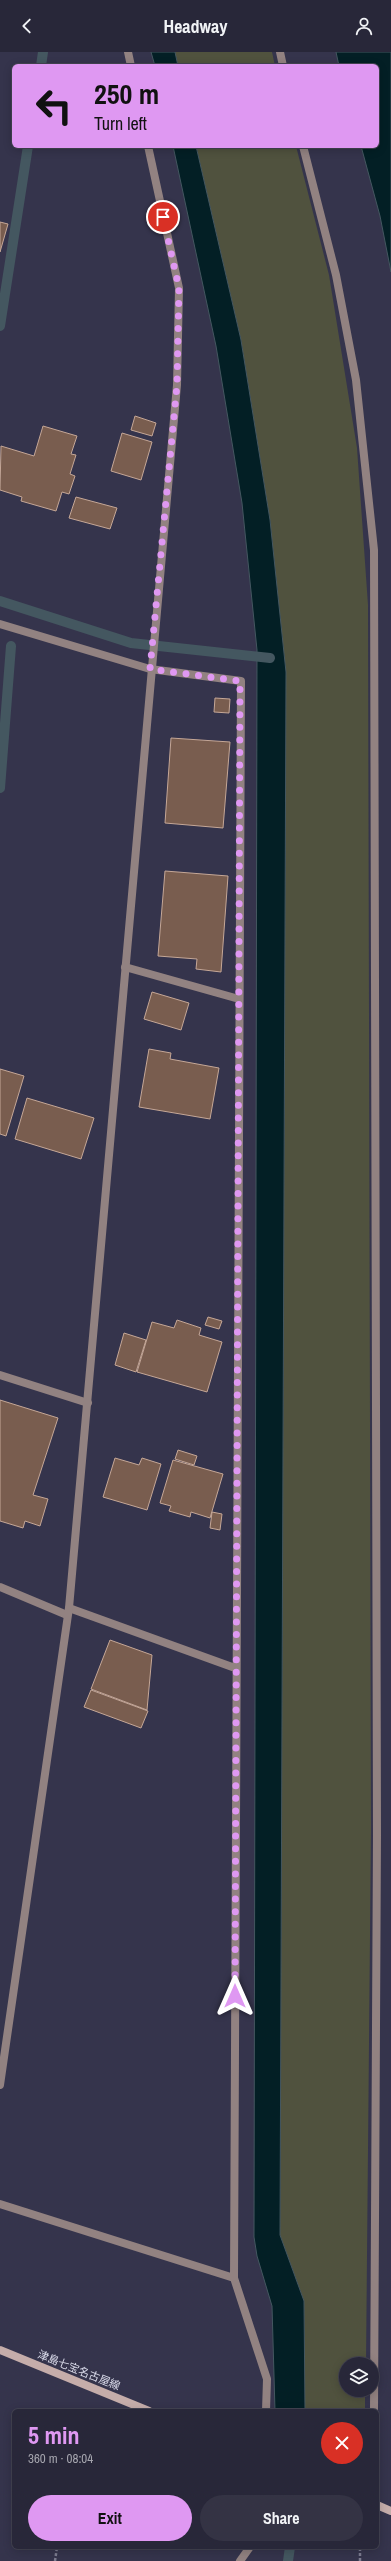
<!DOCTYPE html>
<meta charset="utf-8">
<style>
body{margin:0;font-family:"Archivo Narrow","Noto Sans JP",sans-serif;background:#343344;color:#f1f3f6;height:100vh;display:flex;flex-direction:column;font-size:15px;white-space:nowrap}
*{box-sizing:border-box;margin:0}
p{font-size:13px;color:#a5a5ae}
.icon{flex:none;width:22px;height:22px;fill:none;stroke:currentColor;stroke-width:2;stroke-linecap:round;stroke-linejoin:round}
.map{position:relative;flex:1;overflow:hidden}
.drawer{position:absolute;left:12px;top:2357px;width:367px;height:140px;display:flex;flex-direction:column;background:#282739;border-radius:6px;box-shadow:0 2px 10px #0003,0 0 0 1px #444453}
.drawer>*{flex:none}
.hud{position:absolute;left:12px;top:12px;width:367px;height:84px;border-radius:6px;box-shadow:0 2px 10px #0003,0 0 0 1px #444453;background:#df98f2;color:#111;overflow:hidden}
.tools{position:absolute;left:339px;top:2305px;display:grid;gap:8px}
.tools a{display:grid;place-items:center;width:40px;height:40px;border-radius:50%;background:#282739;box-shadow:0 2px 10px #0003,0 0 0 1px #444453;font-size:20px}
.pin{position:absolute;display:grid;place-items:center;width:34px;height:34px;color:#fff;margin:-17px;border:2px solid #fff;border-radius:50%;box-shadow:0 1px 4px #0007}
.me{position:absolute;width:44px;margin:-22px;rotate:0deg;stroke-linejoin:round;filter:drop-shadow(0 0 3px #0008)}
.turn{display:flex;align-items:center;gap:14px;height:84px;padding:0 16px;font-size:18px}
.turn .icon{width:52px;height:52px;stroke-width:2.5}
.turn b{display:block;font-size:28px;line-height:34px}
.round{display:grid;place-items:center;flex:none;width:42px;height:42px;border-radius:21px;background:#343344}
.overview{display:flex;align-items:center;justify-content:space-between;height:68px;padding:0 16px}
h1{font-size:24px;font-weight:700;line-height:30px;color:#df98f2}
.action{display:flex;gap:8px;margin-top:auto;padding:8px 16px}
.action a{flex:1;height:46px;border-radius:24px;background:#df98f2;color:#111;font-size:16px;font-weight:700;line-height:46px;text-align:center}
.action a+a{background:#343344;color:#f1f3f6}
header{display:flex;justify-content:space-between;align-items:center;height:52px;padding:0 16px;background:#282739;font-size:18px;font-weight:700}
.map>svg:first-child{display:block}
.green{fill:#50523e}
.water{fill:#031f25;stroke:#445760}
.lines{fill:none;stroke-linecap:round;stroke-linejoin:round}
.stream{stroke:#445760;stroke-width:10}
.building{fill:#795d4f;stroke:#c5a797}
.path{stroke:#7d7c90;stroke-width:2.5;stroke-dasharray:3 2;stroke-linecap:butt}
.minor{stroke:#928281;stroke-width:8}
.tertiary{stroke:#928281;stroke-width:8}
.secondary{stroke:#c5adaa;stroke-width:8}
.route{stroke:#df98f2;stroke-width:7;stroke-dasharray:0 12.6}
.labels{text-anchor:middle;dominant-baseline:central;stroke-width:4;stroke-linejoin:round;paint-order:stroke}
.street-label{font-size:11px;fill:#dadbea;stroke:#35344c}
</style>
<header><svg class="icon" aria-label="back" viewBox="0 0 24 24"><path d="M15 5l-7 7 7 7"/></svg>Headway<svg class="icon" aria-label="person" viewBox="0 0 24 24"><circle cx="12" cy="8" r="4"/><path d="M4 21q1-7 8-7t8 7"/></svg></header>
<div class="map">
<svg width="391" height="2509" viewBox="0 0 391 2509">
<rect width="100%" height="100%" fill="#35344c"/>
<!-- green -->
<path class="green" d="M175,0H272L275,14H178Z
M196,94H296L329,223L357,396L368,553L371,1778L366,2312H346V2338H365V2359H305L304,2249L280,2183L286,620L270,468L241,288Z"/>
<!-- water -->
<path class="water" d="M151,0H175L178,14H155Z
M336,0H391V220L380,164L361,94H377V14H339Z
M173,94H196L241,288L270,468L286,620L280,2183L304,2249L305,2359H275L272,2254L257,2204L254,2185L257,598L242,451L216,294Z"/>
<g class="lines">
<!-- stream -->
<path class="stream" d="M41,14L43,0
M0,274L28,94
M0,549L131,591L270,606
M0,736L11,594
M288,2509L290,2495"/>
</g>
<!-- building -->
<path class="building" d="M0,170L8,172L0,200Z
M135,364L156,371L152,384L131,378Z
M43,374L77,384L71,402L76,403L70,422L75,424L69,442L62,440L56,459L21,449L22,445L0,438L1,394L34,404Z
M122,381L152,390L141,428L111,419Z
M76,445L117,456L110,477L69,466Z
M215,646L230,647L229,661L214,660Z
M171,686L230,690L223,776L165,771Z
M165,819L228,824L221,920L196,917L197,907L158,904Z
M152,940L189,951L181,978L144,967Z
M149,997L171,1001L170,1007L219,1016L210,1067L139,1055Z
M0,1017L24,1024L6,1084L0,1082Z
M27,1046L94,1066L81,1107L15,1087Z
M208,1265L222,1269L219,1277L205,1273Z
M177,1268L201,1276L199,1283L222,1290L207,1340L137,1320L152,1270L174,1276Z
M124,1281L146,1288L136,1320L115,1313Z
M0,1348L58,1366L33,1443L48,1447L40,1474L25,1469L23,1476L0,1469Z
M178,1398L197,1404L194,1413L175,1407Z
M115,1406L139,1413L142,1406L161,1412L147,1458L103,1445Z
M173,1408L223,1422L210,1466L191,1460L190,1465L169,1459L171,1454L160,1451Z
M212,1460L222,1462L220,1478L210,1476Z
M110,1588L152,1603L147,1658L91,1637Z
M91,1638L148,1659L141,1676L84,1655Z"/>
<g class="lines">
<!-- path -->
<path class="path" d="M55,2509L57,2495
M360,2509V2495"/>
<!-- minor -->
<path class="minor" d="M280,0L283,14
M303,94L336,223L356,328L374,498L377,1783L374,2359
M0,572L150,617L241,629L234,2226
M125,915L239,947
M0,1323L88,1351
M0,1535L67,1563
M69,1556L235,1616
M0,2152L234,2226L267,2327L266,2359
M240,2509L250,2495"/>
<!-- tertiary -->
<path class="tertiary" d="M128,0L131,14
M0,2033L69,1556L177,333L179,236L148,94"/>
<!-- secondary -->
<path class="secondary" d="M0,2298L149,2359
M377,2453L391,2459"/>
</g>
<g class="lines">
<!-- route -->
<path class="route" d="M163,165L179,236L177,333L150,617L240,629L235,1944"/>
</g>
<g class="labels">
<!-- street labels -->
<g class="street-label">
<text transform="translate(79 2318) rotate(22)">津島七宝名古屋線</text>
</g>
</g>
</svg>
<div class="tools">
<a><svg class="icon" aria-label="layers" viewBox="0 0 24 24"><path d="M12 4l9 5-9 5-9-5zM3 14l9 5 9-5"/></svg></a>
</div>
<div class="pin" style="left:163px;top:165px;background:#d93025"><svg class="icon" aria-label="arrive" viewBox="0 0 24 24"><path d="M6 21V4h12l-3 4 3 4H6"/></svg></div>
<svg class="me" style="left:235px;top:1944px" viewBox="-20 -20 40 40"><path d="M0-17L14 15 0 8-14 15z" fill="#df98f2" stroke="#fff" stroke-width="4"/></svg>
<div class="hud">
<div class="turn"><svg class="icon" aria-label="left" viewBox="0 0 24 24"><path d="M17 20v-9H6M10 6l-5 5 5 5"/></svg><div><b>250 m</b>Turn left</div></div>
</div>
<section class="drawer">
<div class="overview"><div><h1>5 min</h1><p>360 m · 08:04</p></div><a class="round" style="background:#d93025;color:#fff"><svg class="icon" aria-label="close" viewBox="0 0 24 24"><path d="M6 6l12 12M18 6L6 18"/></svg></a></div>
<div class="action"><a>Exit</a><a>Share</a></div>
</section>
</div>
